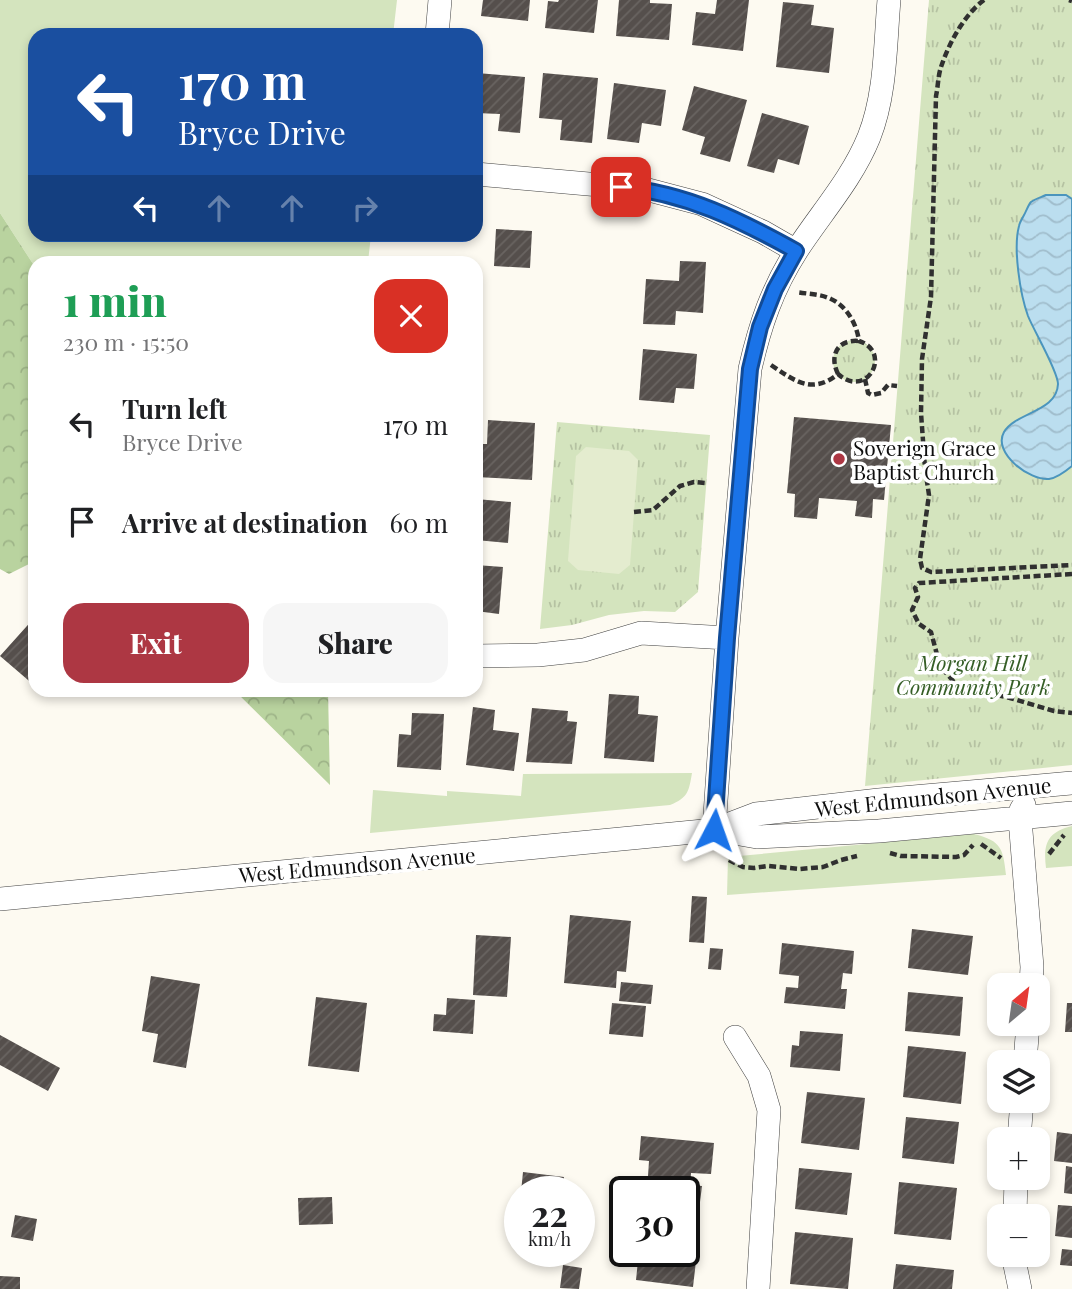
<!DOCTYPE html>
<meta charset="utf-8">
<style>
body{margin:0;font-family:"Playfair Display",serif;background:#f6f6f6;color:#202124;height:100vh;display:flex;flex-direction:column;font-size:26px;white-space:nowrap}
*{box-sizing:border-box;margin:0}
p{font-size:23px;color:#757577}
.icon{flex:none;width:38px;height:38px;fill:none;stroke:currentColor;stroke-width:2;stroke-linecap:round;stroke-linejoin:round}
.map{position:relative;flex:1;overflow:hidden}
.side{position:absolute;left:28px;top:256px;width:455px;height:441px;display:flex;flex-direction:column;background:#fff;border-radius:21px;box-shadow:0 4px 10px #0003}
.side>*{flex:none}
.guide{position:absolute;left:28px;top:28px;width:455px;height:214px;border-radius:21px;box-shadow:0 4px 10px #0003;background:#1a4fa0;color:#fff;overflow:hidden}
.needle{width:46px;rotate:29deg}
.buttons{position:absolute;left:987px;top:973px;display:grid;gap:14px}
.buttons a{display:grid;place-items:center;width:63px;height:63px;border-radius:14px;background:#fff;box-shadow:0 4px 10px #0003;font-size:35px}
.speed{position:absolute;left:504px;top:1176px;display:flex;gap:14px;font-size:35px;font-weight:700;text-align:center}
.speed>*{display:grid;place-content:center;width:91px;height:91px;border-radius:50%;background:#fff;box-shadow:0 4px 10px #0003;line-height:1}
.speed small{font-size:18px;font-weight:400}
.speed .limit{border:4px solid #111;border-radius:10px;background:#fff;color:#111}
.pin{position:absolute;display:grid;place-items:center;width:60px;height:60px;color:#fff;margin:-30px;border-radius:14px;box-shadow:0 4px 10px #0006}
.me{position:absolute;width:77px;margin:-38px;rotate:4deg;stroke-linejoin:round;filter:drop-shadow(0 0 5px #0008)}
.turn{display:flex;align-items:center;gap:24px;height:147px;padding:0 35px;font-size:32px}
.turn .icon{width:91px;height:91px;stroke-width:2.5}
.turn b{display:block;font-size:49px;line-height:60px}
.lanes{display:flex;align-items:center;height:66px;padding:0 35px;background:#0003;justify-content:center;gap:35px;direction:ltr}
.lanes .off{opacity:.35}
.round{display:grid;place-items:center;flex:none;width:74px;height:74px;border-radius:21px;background:#f6f6f6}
.headline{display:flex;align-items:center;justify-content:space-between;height:119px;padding:0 35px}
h1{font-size:42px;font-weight:800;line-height:52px;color:#1e9e55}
.cta{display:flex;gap:14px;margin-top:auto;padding:14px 35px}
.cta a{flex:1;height:80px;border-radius:21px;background:#ad3743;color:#fff;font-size:28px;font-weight:800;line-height:80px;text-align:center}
.cta a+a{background:#f6f6f6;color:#202124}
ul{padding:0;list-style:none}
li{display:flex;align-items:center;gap:21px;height:98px;padding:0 35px}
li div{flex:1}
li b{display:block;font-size:26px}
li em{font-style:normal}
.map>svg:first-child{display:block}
.grass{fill:#d4e4be}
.forest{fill:url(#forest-crowns)}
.park{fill:url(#park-tufts)}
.pitch{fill:#e4eccf}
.water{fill:url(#water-waves);stroke:#4b95bd;stroke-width:2}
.building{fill:url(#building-hatch)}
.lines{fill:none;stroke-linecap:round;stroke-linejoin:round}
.minor-casing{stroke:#414141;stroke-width:24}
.path{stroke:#303030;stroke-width:4.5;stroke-dasharray:7 3.5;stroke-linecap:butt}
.minor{stroke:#fff;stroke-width:23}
.route-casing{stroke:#114b97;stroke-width:18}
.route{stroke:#1a73e8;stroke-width:12}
.poi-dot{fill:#ad3743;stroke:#fff;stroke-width:2.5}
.labels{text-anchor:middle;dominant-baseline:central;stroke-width:7;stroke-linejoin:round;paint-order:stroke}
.poi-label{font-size:21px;fill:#0e0e0e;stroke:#fff;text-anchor:start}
.park-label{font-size:21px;font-style:italic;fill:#355e26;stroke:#fff}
.street-label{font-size:21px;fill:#0e0e0e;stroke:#fff}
</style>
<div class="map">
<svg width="1072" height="1289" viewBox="0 0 1072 1289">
<defs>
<pattern id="forest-crowns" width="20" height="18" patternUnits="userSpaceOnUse" patternTransform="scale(1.75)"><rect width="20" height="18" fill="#b9d39f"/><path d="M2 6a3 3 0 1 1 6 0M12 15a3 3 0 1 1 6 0" fill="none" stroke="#9eb488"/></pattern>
<pattern id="park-tufts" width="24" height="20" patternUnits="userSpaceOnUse" patternTransform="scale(1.75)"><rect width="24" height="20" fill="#d4e4be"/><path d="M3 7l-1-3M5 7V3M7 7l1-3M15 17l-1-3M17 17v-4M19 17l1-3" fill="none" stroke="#b5c2a2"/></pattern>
<pattern id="water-waves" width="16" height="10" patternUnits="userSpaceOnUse" patternTransform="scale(1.75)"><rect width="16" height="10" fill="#bbdeef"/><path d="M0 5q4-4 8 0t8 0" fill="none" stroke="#a0bdcc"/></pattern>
<pattern id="building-hatch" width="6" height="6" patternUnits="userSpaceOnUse" patternTransform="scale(1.75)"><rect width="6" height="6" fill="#554f4c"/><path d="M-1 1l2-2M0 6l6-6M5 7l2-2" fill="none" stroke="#696461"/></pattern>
</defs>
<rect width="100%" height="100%" fill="#fdfaf1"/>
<!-- grass -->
<path class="grass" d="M0,0H397L393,35H35V234L371,235L368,262H35V267L0,213Z
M692,773C689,791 688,798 670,805L370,833L373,790L447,796V791L521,796L523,774Z
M1072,826V866L1046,868C1043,844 1047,832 1072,826Z
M974,834C1002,841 1003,849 1006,875L727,895L728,857Z"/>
<!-- forest -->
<path class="forest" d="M0,213L35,267V561L9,574L0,569Z
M234,690H328L330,785Z"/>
<!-- park -->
<path class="park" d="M929,0H1072V765L865,786Z
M833 361a21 21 0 1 1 42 0a21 21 0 1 1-42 0Z
M557,422L710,435L698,592L675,612L644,611L609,615L572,625L540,629Z"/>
<!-- pitch -->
<path class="pitch" d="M586,447L629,451L638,460L630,565L619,574L578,570L568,561L576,456Z"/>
<!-- water -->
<path class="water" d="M1046,195H1066L1072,199V466C1066,471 1057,478 1049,479C1030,481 992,453 1004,432C1016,412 1057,412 1058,384C1058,371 1034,331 1028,316C1020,294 1013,248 1019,226C1020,221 1024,216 1026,211C1027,209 1029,204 1031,202C1035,199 1042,197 1046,195Z"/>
<!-- building -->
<path class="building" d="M483,0H530L528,21L481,16Z
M559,0H598L594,33L545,28L548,1L558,2Z
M619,0H650V3L672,4L669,40L616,36Z
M717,0H749L743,51L692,45L696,12L715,14Z
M783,2L814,5L811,25L834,28L829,73L776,67Z
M477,73L525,77L520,133L498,131L500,114L476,113Z
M543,73L598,78L592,143L560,140L562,120L539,118Z
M614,83L666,90L661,126L642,123L639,143L607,139Z
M694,86L747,100L730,162L700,154L705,137L682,130Z
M762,113L809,126L799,165L778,159L774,173L747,166Z
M496,229L532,231L530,268L494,266Z
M680,261L706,262L703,313L676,311L675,325L643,324L646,279L679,281Z
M643,349L697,354L694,389L676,388L674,403L639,400Z
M794,417L891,425L884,500L873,499L872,518L855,516L857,501L819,498L817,519L794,517L795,494L787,493Z
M488,420L535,423L532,480L476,477V444H487Z
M476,499L511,502L508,543L476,540Z
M476,565L503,567L499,614L476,611Z
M35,617V686L0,656Z
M609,694L639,696L638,714L658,716L654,762L604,758Z
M473,707L495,710L493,730L519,733L514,771L466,765Z
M532,708L568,711L567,721L577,722L572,764L526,762Z
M412,713L444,714L441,770L397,767L399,734L411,735Z
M692,896L707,897L704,943L689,942Z
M570,915L631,921L626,972L617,971L616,988L564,983Z
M912,929L973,936L968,975L908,968Z
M476,935L511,937L507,997L473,995Z
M782,943L854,951L852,974L843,973L841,989H847L845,1009L784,1003L786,987L798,988L799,976L779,974Z
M710,948L723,949L721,970L708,969Z
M151,976L200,984L186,1068L153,1062L158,1034L142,1031Z
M621,982L653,985L651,1004L619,1001Z
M908,992L963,997L960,1036L905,1031Z
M316,997L367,1003L359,1072L308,1066Z
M447,998L475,1000L473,1034L433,1031L434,1014L446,1015Z
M612,1003L646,1006L643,1037L609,1034Z
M1067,1003H1072V1032H1065Z
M800,1031L843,1034L840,1071L790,1067L792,1045L799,1046Z
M0,1035L60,1068L48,1091L0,1065Z
M908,1046L966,1052L961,1104L903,1097Z
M807,1092L865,1098L859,1150L801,1143Z
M906,1117L959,1122L954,1164L902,1158Z
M1057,1132L1072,1134V1163L1054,1161Z
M641,1136L714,1143L711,1174L691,1173L690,1185L702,1186L700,1202L684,1200V1192H640L641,1176H648L649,1161L639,1160Z
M1066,1166L1072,1167V1194L1064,1193Z
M799,1168L852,1173L847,1215L795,1209Z
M523,1172L564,1177L562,1192H521Z
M899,1182L957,1188L951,1240L894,1234Z
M332,1197L333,1224L299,1225L298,1198Z
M1058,1205L1072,1206V1238L1055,1236Z
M15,1215L37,1219L33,1241L11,1237Z
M795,1232L853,1238L848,1289L790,1284Z
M684,1234L699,1235L693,1287L636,1280L639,1251H684Z
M1062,1249L1072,1250V1266L1060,1265Z
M896,1264L954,1270L952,1289H893Z
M563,1265L582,1268L579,1289L560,1288Z
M0,1276L20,1277V1289H0Z"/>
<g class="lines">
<!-- minor casing -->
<g class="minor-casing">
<path id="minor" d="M437,35L440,0
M476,174L645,189L702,204L763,232L796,251
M476,656L538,655L584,650L641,633L727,638
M1024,805L1021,810L1020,819L1032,967L1031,985
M714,830L727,638L750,369C760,325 772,289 797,250C821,213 852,179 869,137C886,94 885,46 889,0
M717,830L757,837L879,831L1072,813
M0,899L714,830L756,814L879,800L1072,783
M735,1037L759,1076L769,1110L758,1289
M1025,1062L1028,1024
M1019,1139L1022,1101
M1015,1216L1016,1178
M1015,1255V1265L1020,1289"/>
</g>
<!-- path -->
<path class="path" d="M984,0C964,15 949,43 941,67C938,76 938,87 936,96L931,297L922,359L921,413L925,468L929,495L920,559L922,568L931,572L1072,565
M1069,0L1072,1
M771,365C795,381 812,395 838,374C867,400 893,352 859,341C857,325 847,306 831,299C821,294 808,294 796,292
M838,374C829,356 837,339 859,341
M865,379L868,393L872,395L881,393L888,385L897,386
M634,512L653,510L680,486L694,482L706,483
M1072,574L919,583L915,588L918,597L912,610L919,624L931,632L940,666L954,682L979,691L1010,698L1054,711L1072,713
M981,844L1001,858
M890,853L901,856L956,857L964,855L973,845
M1049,854L1064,835
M729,860L743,867L754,868L768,866L800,869L823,867L841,860L857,856"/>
<!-- minor -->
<use href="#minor" class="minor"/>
</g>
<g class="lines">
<!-- route casing -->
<g class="route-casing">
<path id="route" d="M621,187C686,193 740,220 796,251L775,289L760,327L750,369L727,638L714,830"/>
</g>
<!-- route -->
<use href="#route" class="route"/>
</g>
<!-- markers -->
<circle class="poi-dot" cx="839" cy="459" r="7"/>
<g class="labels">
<!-- poi labels -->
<g class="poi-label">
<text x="853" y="447">Soverign Grace<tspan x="853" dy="24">Baptist Church</tspan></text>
</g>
<!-- park labels -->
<g class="park-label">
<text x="973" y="662">Morgan Hill<tspan x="973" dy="24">Community Park</tspan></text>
</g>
<!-- street labels -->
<g class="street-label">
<text transform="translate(933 796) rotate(-6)">West Edmundson Avenue</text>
<text transform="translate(357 864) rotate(-5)">West Edmundson Avenue</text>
</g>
</g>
</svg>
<div class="buttons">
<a><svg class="needle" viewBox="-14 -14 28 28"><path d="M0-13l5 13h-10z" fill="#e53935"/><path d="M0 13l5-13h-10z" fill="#757577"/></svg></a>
<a><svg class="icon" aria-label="layers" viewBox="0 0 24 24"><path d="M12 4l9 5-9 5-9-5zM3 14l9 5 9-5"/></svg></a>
<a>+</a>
<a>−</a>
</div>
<div class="speed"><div>22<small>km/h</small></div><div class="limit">30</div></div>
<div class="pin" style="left:621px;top:187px;background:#d93025"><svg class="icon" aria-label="arrive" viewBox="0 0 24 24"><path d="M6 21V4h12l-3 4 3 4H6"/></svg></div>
<svg class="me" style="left:714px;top:830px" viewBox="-20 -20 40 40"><path d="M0-17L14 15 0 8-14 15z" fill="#1a73e8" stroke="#fff" stroke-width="4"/></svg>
<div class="guide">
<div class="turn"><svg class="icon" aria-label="left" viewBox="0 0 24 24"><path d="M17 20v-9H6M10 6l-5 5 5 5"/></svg><div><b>170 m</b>Bryce Drive</div></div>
<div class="lanes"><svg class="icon" aria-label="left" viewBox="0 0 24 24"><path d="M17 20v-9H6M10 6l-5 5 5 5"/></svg><svg class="icon off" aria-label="ahead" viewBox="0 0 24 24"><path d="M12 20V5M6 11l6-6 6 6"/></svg><svg class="icon off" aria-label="ahead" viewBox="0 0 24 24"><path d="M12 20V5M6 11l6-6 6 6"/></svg><svg class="icon off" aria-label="right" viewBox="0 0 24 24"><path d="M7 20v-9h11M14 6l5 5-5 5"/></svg></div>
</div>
<section class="side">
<div class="headline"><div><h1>1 min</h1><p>230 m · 15:50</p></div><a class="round" style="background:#d93025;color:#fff"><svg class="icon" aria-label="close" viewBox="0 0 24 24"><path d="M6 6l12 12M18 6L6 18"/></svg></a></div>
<ul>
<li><svg class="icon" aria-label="left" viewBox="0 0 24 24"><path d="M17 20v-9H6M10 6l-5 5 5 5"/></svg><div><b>Turn left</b><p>Bryce Drive</p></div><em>170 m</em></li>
<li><svg class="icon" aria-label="arrive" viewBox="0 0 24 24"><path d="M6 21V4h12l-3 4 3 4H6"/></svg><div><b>Arrive at destination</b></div><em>60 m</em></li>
</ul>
<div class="cta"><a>Exit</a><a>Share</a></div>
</section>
</div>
